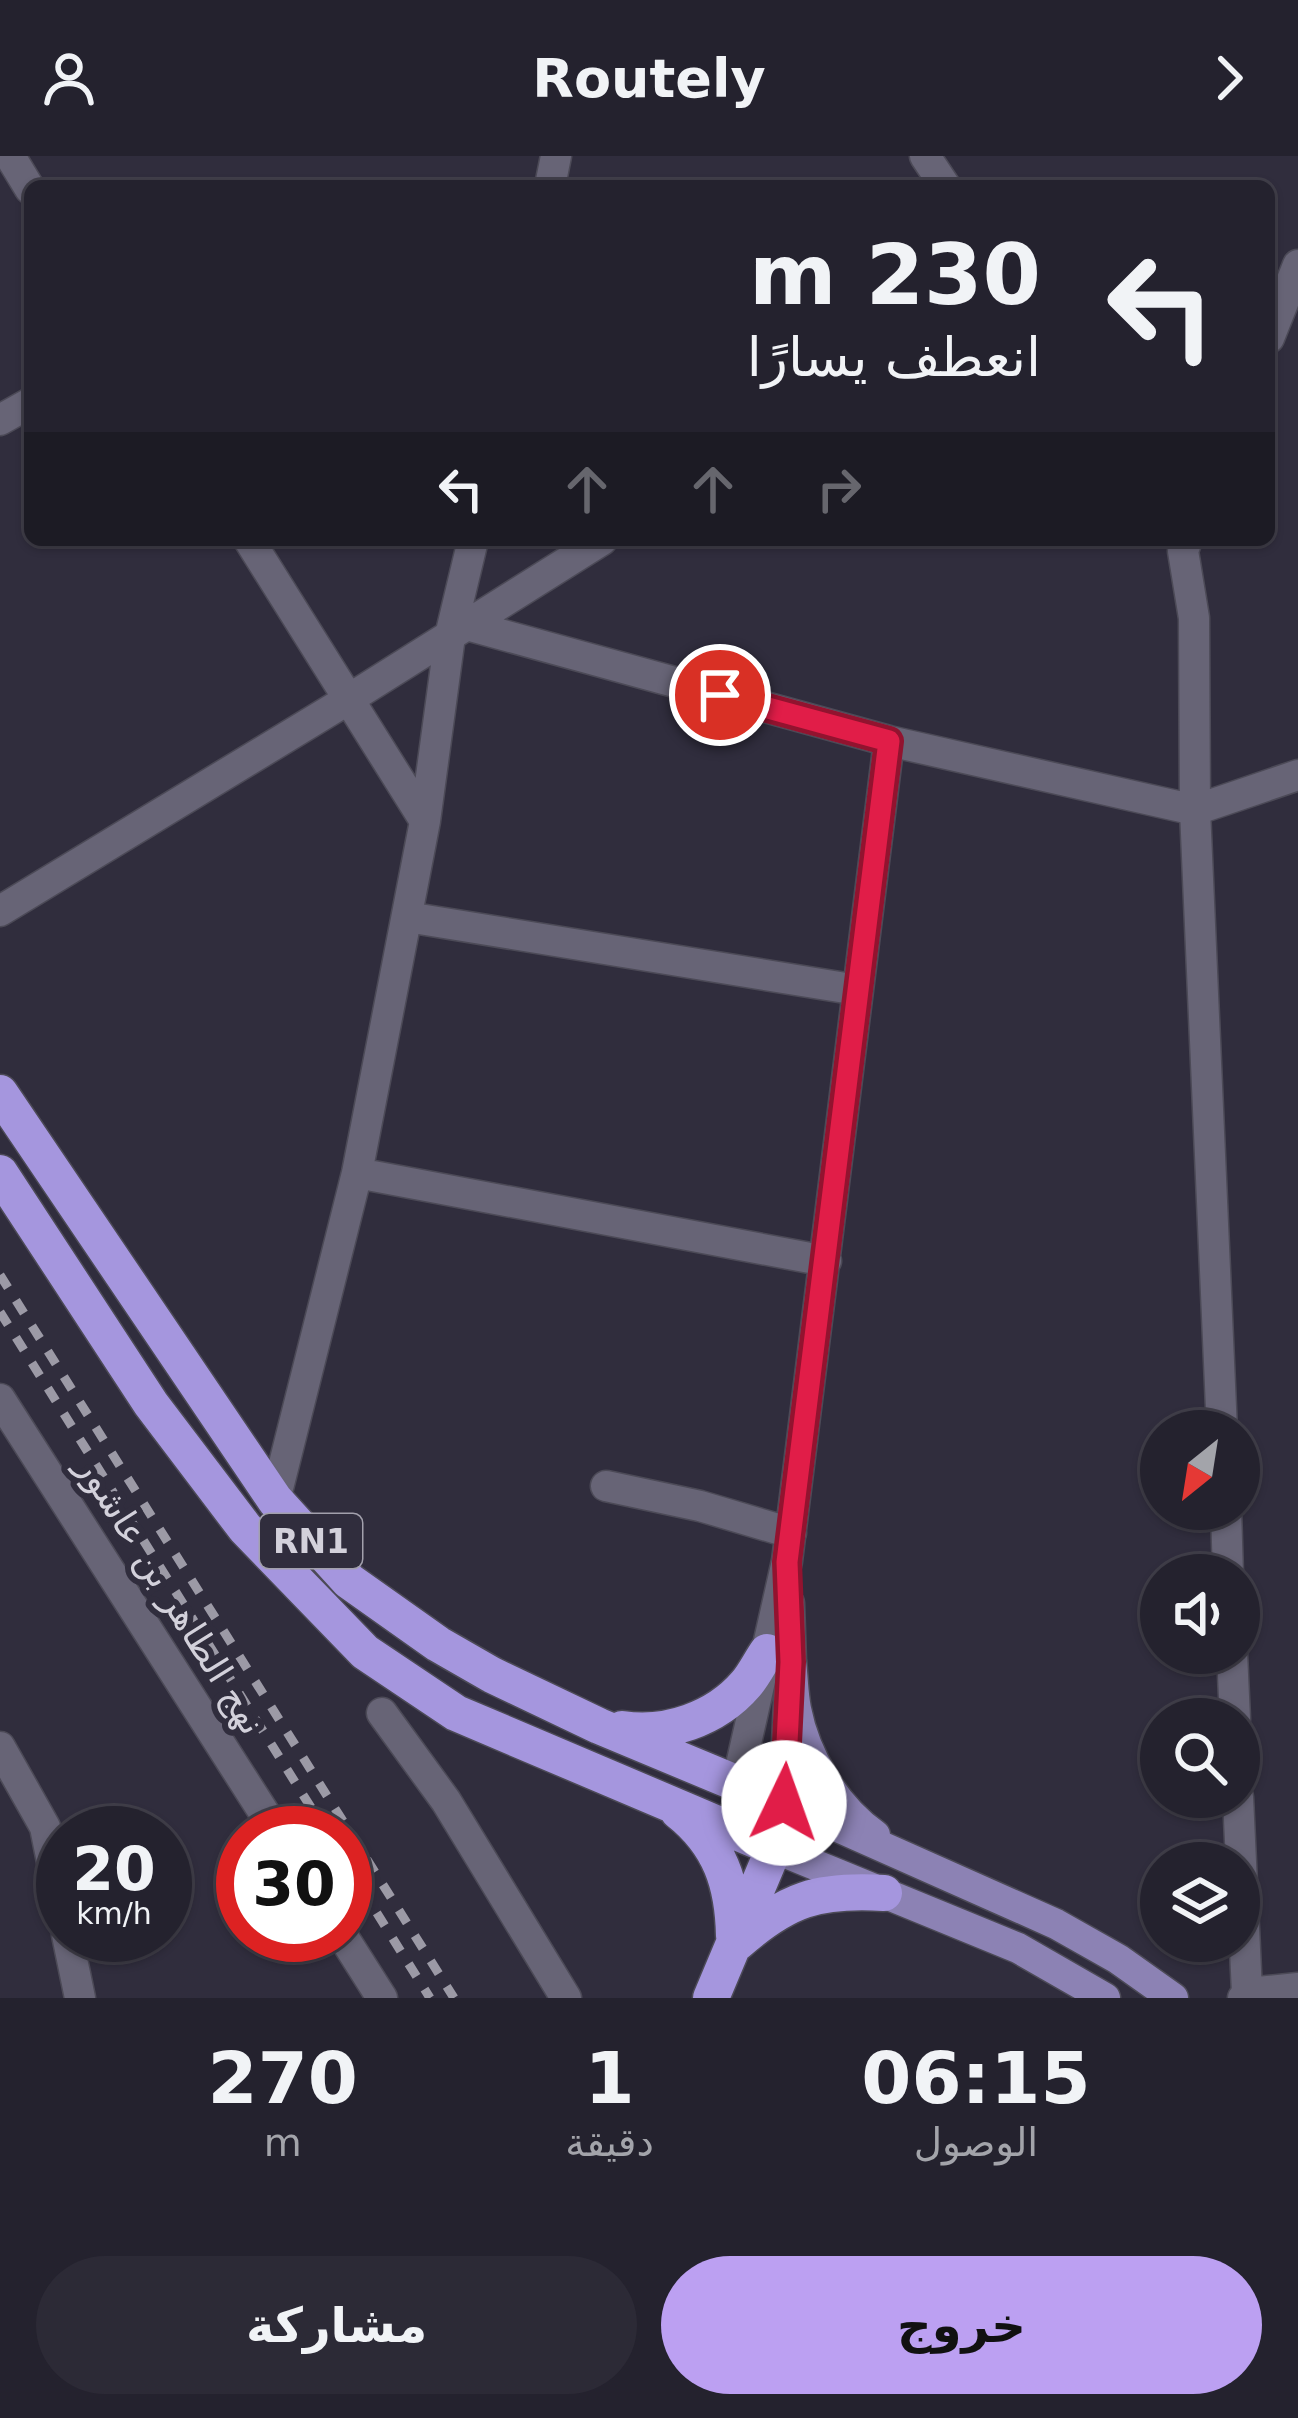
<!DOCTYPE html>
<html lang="ar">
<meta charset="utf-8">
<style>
body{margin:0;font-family:"DejaVu Sans",Cairo,sans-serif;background:#2c2a36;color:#f1f3f6;direction:rtl;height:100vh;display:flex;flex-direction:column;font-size:45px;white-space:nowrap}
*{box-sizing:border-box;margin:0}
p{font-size:39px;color:#a3a4aa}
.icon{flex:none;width:66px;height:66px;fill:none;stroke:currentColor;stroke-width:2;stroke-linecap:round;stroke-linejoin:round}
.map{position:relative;height:1842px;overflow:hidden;direction:ltr}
.side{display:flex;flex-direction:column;background:#24222e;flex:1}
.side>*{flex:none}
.banner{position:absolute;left:24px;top:24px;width:1251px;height:366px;border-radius:18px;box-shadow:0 3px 9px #0004,0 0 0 3px #413f4a;direction:rtl;background:#24222e;color:#f1f3f6;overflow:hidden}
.needle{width:78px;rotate:210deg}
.fabs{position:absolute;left:1140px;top:1254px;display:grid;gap:24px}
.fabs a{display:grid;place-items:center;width:120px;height:120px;border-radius:50%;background:#24222e;box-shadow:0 3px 9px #0004,0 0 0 3px #413f4a;font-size:60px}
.speed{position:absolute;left:36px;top:1650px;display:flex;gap:24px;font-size:60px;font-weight:700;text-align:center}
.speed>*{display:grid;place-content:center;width:156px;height:156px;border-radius:50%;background:#24222e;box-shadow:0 3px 9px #0004,0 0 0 3px #413f4a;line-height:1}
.speed small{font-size:30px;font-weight:400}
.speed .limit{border:18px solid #d22;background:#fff;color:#111}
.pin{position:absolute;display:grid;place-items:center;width:102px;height:102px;color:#fff;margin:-51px;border:6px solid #fff;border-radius:50%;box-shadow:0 3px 12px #0007}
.me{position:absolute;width:132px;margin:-66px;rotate:3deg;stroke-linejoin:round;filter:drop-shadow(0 0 9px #0008)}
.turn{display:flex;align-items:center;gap:42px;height:252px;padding:0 36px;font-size:54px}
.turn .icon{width:156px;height:156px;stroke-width:2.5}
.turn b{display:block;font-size:84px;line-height:102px}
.lanes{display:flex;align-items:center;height:114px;padding:0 36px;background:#0003;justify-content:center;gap:60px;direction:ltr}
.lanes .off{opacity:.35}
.eta{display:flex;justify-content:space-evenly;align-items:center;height:204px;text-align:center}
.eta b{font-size:72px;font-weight:800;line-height:84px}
.primary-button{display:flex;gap:24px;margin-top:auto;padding:24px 36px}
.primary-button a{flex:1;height:138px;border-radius:72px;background:#bca0f2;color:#111;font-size:48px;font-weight:800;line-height:138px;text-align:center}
.primary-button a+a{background:#2c2a36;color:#f1f3f6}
header{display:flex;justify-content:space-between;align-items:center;height:156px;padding:0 36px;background:#24222e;font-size:54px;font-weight:800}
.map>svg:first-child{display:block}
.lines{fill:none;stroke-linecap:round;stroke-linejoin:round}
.minor-casing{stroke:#4c4a57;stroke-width:33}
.major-casing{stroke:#4c4a57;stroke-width:33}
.highway-casing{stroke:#4c4a57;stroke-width:39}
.minor{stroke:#676476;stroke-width:30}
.major{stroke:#8c82b4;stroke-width:30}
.highway{stroke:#a596de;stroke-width:36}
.rail{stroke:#9c9aa6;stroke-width:9;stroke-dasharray:15 15;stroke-linecap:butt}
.route-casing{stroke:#92132f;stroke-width:30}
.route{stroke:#e11d48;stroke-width:21}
.labels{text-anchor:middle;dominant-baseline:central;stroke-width:12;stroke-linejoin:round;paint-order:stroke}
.shield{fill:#302d3d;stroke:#a2a0ac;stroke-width:3}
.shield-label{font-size:33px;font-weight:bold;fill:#d3d1db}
.street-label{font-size:36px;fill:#d3d1db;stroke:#302d3d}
</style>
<header><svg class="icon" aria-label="forward" viewBox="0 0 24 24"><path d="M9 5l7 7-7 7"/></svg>Routely<svg class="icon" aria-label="person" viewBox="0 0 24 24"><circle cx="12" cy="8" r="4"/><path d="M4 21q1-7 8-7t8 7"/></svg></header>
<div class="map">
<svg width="1298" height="1842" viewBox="0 0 1298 1842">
<rect width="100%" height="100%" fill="#302d3d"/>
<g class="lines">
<!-- minor casing -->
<g class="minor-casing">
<path id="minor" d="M10,0L30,33
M925,0L945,30
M550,30L556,0
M1269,182L1298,109
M0,264L30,247
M249,384L425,665
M1187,384L1183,395L1194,462L1195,654L1222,1275
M467,469L889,585L1195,654L1298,619
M0,755L349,543L602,384
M407,761L858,834
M357,1017L826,1105
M0,1243L277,1677
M606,1330L700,1350L791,1377
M275,1344L357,1017L425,665L450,480L473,384
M1226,1353L1228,1419
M1232,1497L1235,1563
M382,1557L446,1645L566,1842
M0,1591L45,1671L63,1760
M737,1627L787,1405L889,585
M1238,1641L1247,1837L1243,1842
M784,1647L791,1506L789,1447
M67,1779L80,1842
M342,1779L382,1842
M1247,1837L1298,1832"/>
</g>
<!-- major casing -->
<g class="major-casing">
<path id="major" d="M791,1506C793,1521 793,1538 796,1553C805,1600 835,1651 875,1679
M784,1647L1056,1768L1118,1803L1173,1842
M774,1692L1018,1792L1105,1842"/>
</g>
<!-- highway casing -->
<g class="highway-casing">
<path id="highway" d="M0,937L275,1344L349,1425L438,1488L492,1519L599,1570L784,1647L774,1692L711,1842
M0,1017L151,1248L245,1372L365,1496L456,1557L774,1692
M622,1573C666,1580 716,1563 746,1528C754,1519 760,1506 767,1496
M678,1655C720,1688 733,1728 734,1780
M737,1787C787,1743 818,1733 884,1737"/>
</g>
<!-- minor -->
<use href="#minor" class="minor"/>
<!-- major -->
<use href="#major" class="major"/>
<!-- highway -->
<use href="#highway" class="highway"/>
<!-- rail -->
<path class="rail" d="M0,1119L454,1842
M0,1156L327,1677
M345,1706L430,1842"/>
</g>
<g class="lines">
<!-- route casing -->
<g class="route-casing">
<path id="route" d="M720,539L889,585L787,1406L791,1506L784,1647"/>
</g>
<!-- route -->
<use href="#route" class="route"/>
</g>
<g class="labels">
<!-- shield labels -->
<rect class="shield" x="260" y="1358" width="102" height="54" rx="9"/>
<g class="shield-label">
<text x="311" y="1385">RN1</text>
</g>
<!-- street labels -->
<g class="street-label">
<text transform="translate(171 1439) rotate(58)">نهج الطاهر بن عاشور</text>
</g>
</g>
</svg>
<div class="fabs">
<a><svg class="needle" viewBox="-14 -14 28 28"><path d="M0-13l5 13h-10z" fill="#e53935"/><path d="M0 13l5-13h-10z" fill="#a3a4aa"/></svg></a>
<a><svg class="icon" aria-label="sound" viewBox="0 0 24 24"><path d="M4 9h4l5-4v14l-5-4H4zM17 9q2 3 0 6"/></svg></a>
<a><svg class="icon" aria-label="search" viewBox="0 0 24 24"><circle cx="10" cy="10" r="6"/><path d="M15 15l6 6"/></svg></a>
<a><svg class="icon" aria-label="layers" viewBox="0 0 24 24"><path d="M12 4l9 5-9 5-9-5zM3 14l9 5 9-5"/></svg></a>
</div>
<div class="speed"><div>20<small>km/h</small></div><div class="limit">30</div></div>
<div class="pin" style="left:720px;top:539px;background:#d93025"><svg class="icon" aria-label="arrive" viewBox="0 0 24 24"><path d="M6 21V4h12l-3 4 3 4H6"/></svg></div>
<svg class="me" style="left:784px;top:1647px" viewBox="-20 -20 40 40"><circle r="19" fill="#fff"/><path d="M0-13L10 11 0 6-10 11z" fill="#e11d48"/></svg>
<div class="banner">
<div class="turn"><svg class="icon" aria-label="left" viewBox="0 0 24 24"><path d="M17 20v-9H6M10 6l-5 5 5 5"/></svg><div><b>230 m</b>انعطف يسارًا</div></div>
<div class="lanes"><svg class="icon" aria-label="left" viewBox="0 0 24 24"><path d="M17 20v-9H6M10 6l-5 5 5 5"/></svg><svg class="icon off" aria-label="ahead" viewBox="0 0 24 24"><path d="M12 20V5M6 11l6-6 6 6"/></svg><svg class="icon off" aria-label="ahead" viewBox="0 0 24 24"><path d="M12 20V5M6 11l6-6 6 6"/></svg><svg class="icon off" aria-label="right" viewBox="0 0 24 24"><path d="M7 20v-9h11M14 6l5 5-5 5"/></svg></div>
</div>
</div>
<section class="side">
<div class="eta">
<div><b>06:15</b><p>الوصول</p></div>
<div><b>1</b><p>دقيقة</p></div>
<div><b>270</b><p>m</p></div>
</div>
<div class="primary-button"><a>خروج</a><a>مشاركة</a></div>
</section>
